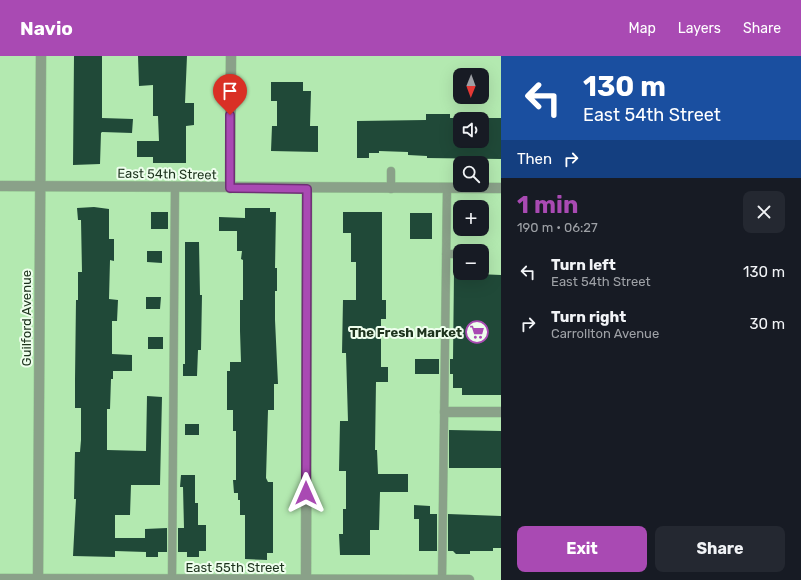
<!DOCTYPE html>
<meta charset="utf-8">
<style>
body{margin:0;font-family:Rubik,sans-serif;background:#242831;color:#f1f3f6;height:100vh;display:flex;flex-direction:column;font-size:15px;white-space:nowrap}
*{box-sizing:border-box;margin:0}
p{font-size:13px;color:#9ea1a6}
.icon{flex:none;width:22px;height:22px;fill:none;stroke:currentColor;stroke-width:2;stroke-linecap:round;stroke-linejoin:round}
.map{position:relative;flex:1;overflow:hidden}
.side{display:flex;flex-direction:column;background:#171b24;width:300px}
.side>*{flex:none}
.hud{background:#1a4fa0;color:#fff;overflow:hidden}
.needle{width:26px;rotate:181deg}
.controls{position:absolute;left:453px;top:12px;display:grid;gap:8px}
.controls a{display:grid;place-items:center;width:36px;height:36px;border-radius:8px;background:#171b24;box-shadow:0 4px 16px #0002;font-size:20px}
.pin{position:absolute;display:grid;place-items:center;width:34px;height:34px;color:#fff;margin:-41px -17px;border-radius:50% 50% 50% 0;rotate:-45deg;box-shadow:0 0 4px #0007}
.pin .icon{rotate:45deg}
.me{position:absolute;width:44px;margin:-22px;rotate:0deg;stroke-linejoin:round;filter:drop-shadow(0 0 3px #0008)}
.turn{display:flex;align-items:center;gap:14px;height:84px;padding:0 16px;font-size:18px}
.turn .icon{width:52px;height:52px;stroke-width:2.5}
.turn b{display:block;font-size:28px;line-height:34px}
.then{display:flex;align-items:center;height:38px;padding:0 16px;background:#0003;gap:8px;font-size:15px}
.round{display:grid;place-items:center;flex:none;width:42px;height:42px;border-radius:8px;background:#242831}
.summary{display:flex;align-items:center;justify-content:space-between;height:68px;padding:0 16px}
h1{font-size:24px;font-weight:700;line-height:30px;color:#a94ab3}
.action{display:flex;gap:8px;margin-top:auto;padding:8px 16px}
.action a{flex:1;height:46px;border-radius:8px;background:#a94ab3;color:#fff;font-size:16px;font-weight:700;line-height:46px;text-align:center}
.action a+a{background:#242831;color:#f1f3f6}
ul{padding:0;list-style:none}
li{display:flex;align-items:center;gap:12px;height:52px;padding:0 16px}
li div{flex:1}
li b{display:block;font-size:15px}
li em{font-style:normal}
header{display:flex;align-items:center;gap:24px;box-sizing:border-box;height:56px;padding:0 20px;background:#a94ab3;color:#fff}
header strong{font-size:19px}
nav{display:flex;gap:22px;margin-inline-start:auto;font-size:14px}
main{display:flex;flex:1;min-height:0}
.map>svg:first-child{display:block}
.building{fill:#204938;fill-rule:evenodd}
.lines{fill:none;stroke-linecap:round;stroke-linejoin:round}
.service-casing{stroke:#95c593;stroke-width:9}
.minor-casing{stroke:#95c593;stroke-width:11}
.tertiary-casing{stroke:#95c593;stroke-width:11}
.service{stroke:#8aa189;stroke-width:8}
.minor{stroke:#8aa189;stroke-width:10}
.tertiary{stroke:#8aa189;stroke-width:10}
.route-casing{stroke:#6e3074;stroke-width:10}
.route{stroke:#a94ab3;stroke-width:7}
.labels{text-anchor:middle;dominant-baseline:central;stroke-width:4;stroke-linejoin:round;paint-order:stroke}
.street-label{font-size:13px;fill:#1d331d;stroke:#eefeed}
.poi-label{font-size:13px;font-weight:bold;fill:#1d331d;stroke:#eefeed;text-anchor:end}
</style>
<header>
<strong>Navio</strong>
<nav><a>Map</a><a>Layers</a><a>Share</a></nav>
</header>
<main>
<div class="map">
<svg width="501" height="524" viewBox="0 0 501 524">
<rect width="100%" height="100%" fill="#b3e9b0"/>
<!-- building -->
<path class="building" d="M74,0H102V62L133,63L132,77L102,76L101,77L100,108L73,109Z
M138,0H187L185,47H194V69L186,70V107H153V101H137V85H159L158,60H153V29L139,30Z
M271,26H303V35H311L310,70H318V96L271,95L272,70H277V45H271Z
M426,58H450V62H501V103L427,102V100L408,99V96L379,95V97H369V102H357V65L426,64ZM460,63H482V85H460Z
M94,151L109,153V183H114V205L110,204L109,243L118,244L117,265H112V298L132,299V315H113V323H111L110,353H107V394L146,395L147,340L162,341L160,429H131L130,459H115V482H145V473L167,472V496H158V501H146V496L115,495V501L73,500L76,443H74L75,396H80L81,384V352H75V323L76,244H78V216H82L81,164H78L77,152Z
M245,152H270V156H276L275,212H277V235H275V264L278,328H274V354H268L266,422L268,426H273V497H267V504L245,503V459H240V444H238V437H234L233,424H236V375H233V354H227V315H230V306H241L240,275V244H243V204L241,203L242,195H237V175H219V161L245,162Z
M151,156H168V173H151Z
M343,156H382V244H386V263H381V311H388V326H376L375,394H377L378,418H408V436H380L379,474H370V499H340L339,478H343V453H346V415H339L340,365H348L346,297H342L343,244H356V206H351V177H343Z
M410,157H432V183H410Z
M185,186H199L200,239H202L201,294H198L197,320H183V308H185Z
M147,195H162V207L147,206Z
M454,217L501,219V339H462V332H453V318H450V303H453Z
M146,241H161L160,253H146Z
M148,281H163V293H148Z
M415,303H439V318H415Z
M185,368H199V379H185Z
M449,374L501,375V412H449Z
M181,419H195V447H198V469H206V495H199V501H187V496H178V472H184L183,431H180Z
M414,449L430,450V458H437V495H419V463H414Z
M448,458L501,460V492H493V495H470V498H456L453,495H448Z"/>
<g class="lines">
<!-- service casing -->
<g class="service-casing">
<path id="service" d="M391,115V133
M446,198H460
M172,524L175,130
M442,524L447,132"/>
</g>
<!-- minor casing -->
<g class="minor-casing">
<path id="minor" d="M230,132L231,0
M445,356H501
M0,523L469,524
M38,524L41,0
M306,524L307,133"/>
</g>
<!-- tertiary casing -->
<g class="tertiary-casing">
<path id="tertiary" d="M0,130L501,132"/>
</g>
<!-- service -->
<use href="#service" class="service"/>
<!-- minor -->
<use href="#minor" class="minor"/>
<!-- tertiary -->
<use href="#tertiary" class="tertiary"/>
</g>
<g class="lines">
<!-- route casing -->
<g class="route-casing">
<path id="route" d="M230,59V132L307,133L306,437"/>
</g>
<!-- route -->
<use href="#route" class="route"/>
</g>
<!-- icons -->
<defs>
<g id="supermarket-ring" transform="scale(1.15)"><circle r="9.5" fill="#eefeed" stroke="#a94ab3" stroke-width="1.5"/><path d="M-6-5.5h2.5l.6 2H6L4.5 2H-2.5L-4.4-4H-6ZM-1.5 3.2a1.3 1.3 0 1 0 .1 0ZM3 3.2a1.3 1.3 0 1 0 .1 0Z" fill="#a94ab3"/></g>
</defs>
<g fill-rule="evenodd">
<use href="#supermarket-ring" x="477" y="276"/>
</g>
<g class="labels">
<!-- street labels -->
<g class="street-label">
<text transform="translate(167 118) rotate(1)">East 54th Street</text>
<text transform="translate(26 262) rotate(-90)">Guilford Avenue</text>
<text x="235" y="511">East 55th Street</text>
</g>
<!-- poi labels -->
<g class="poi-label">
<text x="462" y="276">The Fresh Market</text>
</g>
</g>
</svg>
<div class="controls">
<a><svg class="needle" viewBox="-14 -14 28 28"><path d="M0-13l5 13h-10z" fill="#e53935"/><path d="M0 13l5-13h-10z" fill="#9ea1a6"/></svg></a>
<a><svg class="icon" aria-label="sound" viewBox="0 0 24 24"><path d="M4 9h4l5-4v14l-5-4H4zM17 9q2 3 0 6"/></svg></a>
<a><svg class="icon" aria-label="search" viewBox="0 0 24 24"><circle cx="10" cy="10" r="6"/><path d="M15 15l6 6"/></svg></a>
<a>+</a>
<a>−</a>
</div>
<div class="pin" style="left:230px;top:59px;background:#d93025"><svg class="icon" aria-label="arrive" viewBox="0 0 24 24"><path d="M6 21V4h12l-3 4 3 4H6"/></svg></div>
<svg class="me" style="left:306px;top:437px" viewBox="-20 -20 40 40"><path d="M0-17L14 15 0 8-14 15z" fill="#a94ab3" stroke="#fff" stroke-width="4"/></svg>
</div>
<section class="side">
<div class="hud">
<div class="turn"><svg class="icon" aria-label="left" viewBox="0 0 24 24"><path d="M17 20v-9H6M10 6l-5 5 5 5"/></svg><div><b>130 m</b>East 54th Street</div></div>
<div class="then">Then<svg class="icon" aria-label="right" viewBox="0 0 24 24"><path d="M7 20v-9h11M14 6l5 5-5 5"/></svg></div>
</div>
<div class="summary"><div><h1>1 min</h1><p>190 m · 06:27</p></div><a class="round"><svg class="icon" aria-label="close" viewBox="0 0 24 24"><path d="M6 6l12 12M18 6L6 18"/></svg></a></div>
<ul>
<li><svg class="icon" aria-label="left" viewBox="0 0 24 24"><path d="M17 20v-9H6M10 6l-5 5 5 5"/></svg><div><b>Turn left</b><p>East 54th Street</p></div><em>130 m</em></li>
<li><svg class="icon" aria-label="right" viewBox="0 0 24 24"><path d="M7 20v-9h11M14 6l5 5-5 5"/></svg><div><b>Turn right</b><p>Carrollton Avenue</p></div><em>30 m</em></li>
</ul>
<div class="action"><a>Exit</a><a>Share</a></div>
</section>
</main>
